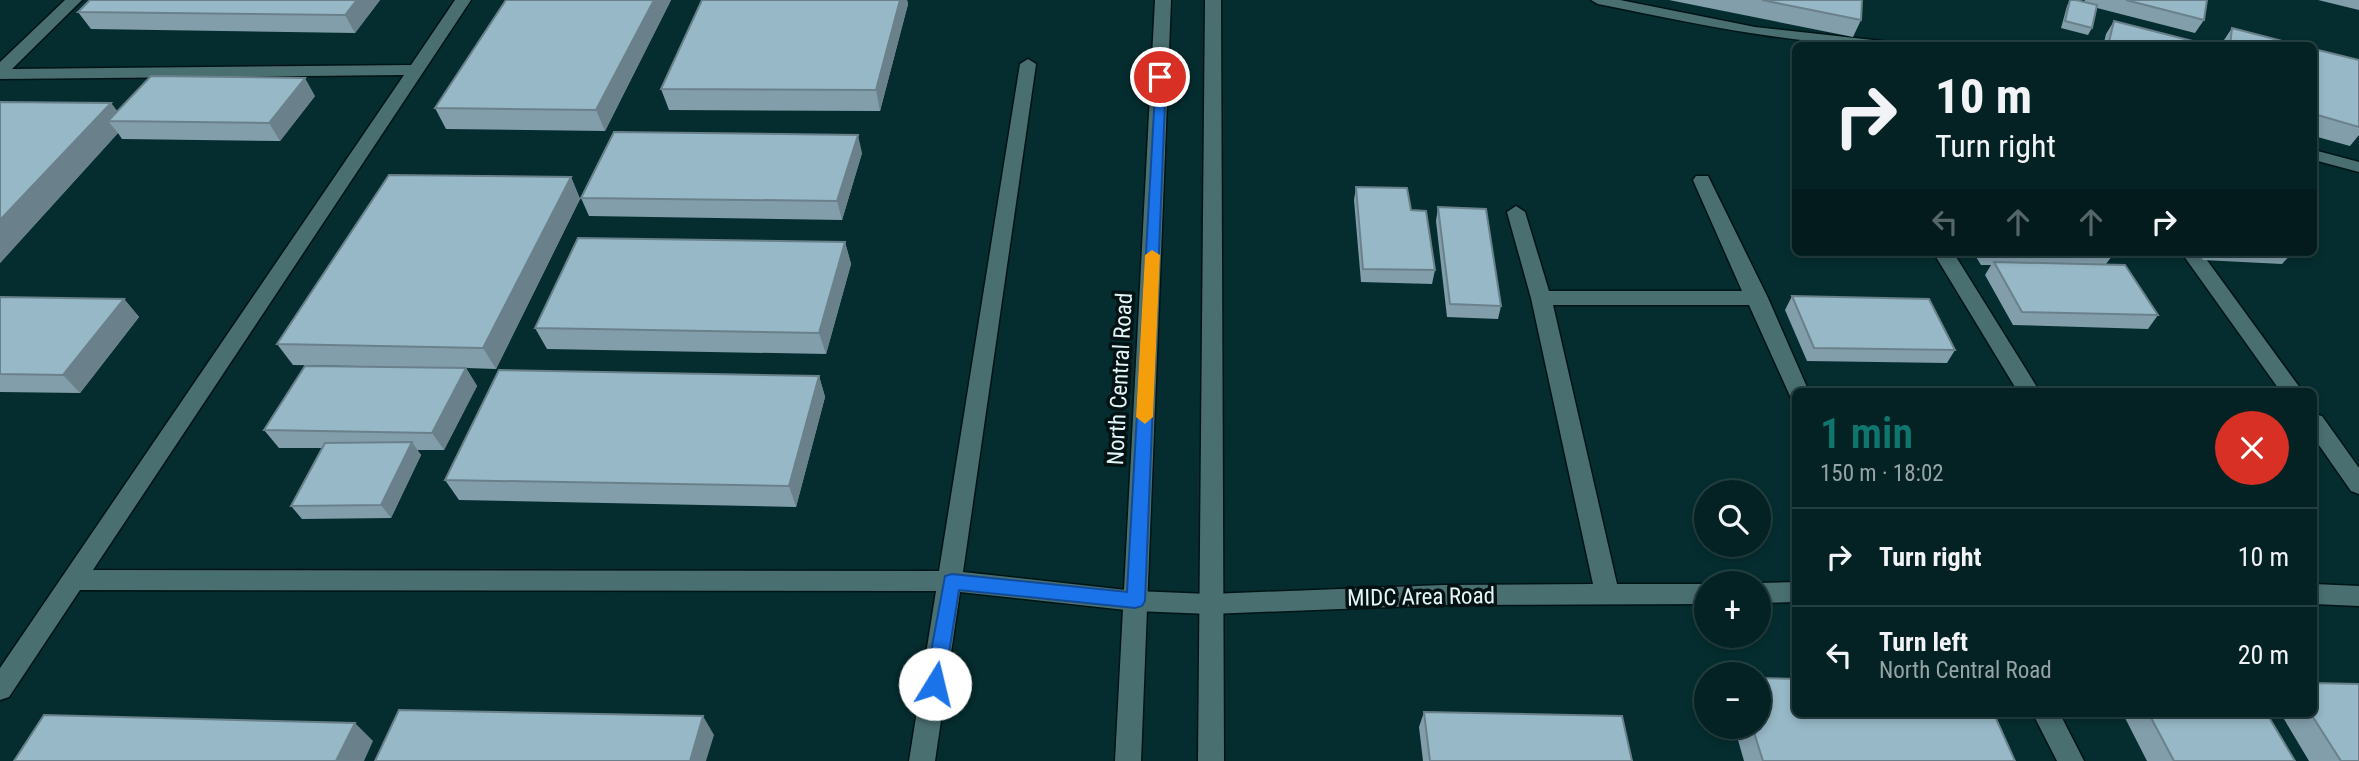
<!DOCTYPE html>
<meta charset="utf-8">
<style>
body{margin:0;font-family:"Roboto Condensed",sans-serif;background:#0d2a2b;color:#f1f3f6;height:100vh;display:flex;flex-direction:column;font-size:26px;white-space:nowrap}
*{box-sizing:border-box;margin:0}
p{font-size:23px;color:#97a4a6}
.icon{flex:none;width:38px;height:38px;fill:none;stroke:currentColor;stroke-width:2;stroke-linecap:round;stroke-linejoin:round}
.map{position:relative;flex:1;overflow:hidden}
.drawer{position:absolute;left:1792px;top:388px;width:525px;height:329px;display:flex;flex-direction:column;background:#042223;border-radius:10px;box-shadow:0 4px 10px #0003,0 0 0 2px #253f41}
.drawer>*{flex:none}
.banner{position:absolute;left:1792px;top:42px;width:525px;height:214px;border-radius:10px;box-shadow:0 4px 10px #0003,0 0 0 2px #253f41;background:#042223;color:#f1f3f6;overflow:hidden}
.fabs{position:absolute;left:1694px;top:480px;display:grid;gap:14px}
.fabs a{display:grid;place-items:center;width:77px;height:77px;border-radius:50%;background:#042223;box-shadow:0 4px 10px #0003,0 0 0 2px #253f41;font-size:35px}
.pin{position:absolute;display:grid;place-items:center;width:60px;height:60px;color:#fff;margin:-30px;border:4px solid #fff;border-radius:50%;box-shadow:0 2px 7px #0007}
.me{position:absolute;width:77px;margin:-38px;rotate:9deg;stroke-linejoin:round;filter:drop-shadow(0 0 5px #0008)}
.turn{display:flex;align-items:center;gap:24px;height:147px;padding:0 28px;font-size:32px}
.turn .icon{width:91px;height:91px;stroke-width:2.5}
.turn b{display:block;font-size:49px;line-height:60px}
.lanes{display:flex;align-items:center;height:66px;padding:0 28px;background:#0003;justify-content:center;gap:35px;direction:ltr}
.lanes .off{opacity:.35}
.round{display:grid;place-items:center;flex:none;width:74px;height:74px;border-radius:37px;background:#0d2a2b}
.summary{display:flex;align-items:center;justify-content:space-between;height:119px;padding:0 28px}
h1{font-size:42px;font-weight:600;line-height:52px;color:#0f766e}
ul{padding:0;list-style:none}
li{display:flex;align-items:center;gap:21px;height:98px;padding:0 28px;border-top:2px solid #253f41}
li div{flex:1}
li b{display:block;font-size:26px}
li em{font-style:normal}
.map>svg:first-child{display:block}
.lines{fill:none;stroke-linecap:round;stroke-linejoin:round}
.lane-casing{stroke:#001416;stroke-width:3}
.street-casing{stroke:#001416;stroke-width:3}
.secondary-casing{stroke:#001416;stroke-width:3}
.lane{fill:#4a6f71;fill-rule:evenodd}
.street{fill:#4a6f71;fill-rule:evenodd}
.secondary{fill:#4a6f71;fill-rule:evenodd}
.wall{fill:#829eab}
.shaded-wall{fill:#6a818b}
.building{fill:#97b8c7;stroke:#6a818b;stroke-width:2}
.route{fill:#1a73e8;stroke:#114b97;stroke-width:2}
.slow{fill:#f59e0b}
.labels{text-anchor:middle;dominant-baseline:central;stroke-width:7;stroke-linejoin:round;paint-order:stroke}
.street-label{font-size:23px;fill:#e2f6f7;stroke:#041213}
</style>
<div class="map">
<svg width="2359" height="761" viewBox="0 0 2359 761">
<rect width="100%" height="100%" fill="#052d2f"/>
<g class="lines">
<!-- lane casing -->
<g class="lane-casing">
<path id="lane" d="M1591,0H1620L1755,27L1891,42L1898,46C1796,46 1698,24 1598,4Z
M2314,150L2359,162V172L2314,160Z"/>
</g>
<!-- street casing -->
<g class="street-casing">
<path id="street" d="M65,0H82L12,69L411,65L455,0H471L93,570L939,571L1020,64L1028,59L1036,64L963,572L1135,591L1210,594L1443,585L1593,584L1531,298L1507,212L1516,206L1525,212L1549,291H1742L1693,180L1696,176H1708L1768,298L1809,392H1796V399L1791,398L1749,305H1553L1617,584H1706V604L1443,605L1210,614L1135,611L960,592L935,761H909L936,591L80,590L9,697L0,700V668L404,75L0,79V62Z
M1933,252H1953L2040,392H2018Z
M2181,252H2201L2303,392H2281Z
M2314,414L2322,416L2359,468V494L2351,491L2314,438Z
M1796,582V602L1759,603V583Z
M2314,584L2359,586V606L2314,604Z
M2033,714H2060L2084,761H2057Z"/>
</g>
<!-- secondary casing -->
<g class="secondary-casing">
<path id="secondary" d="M1155,0H1171L1141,761H1115Z
M1205,0H1221L1224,761H1198Z"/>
</g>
<!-- lane -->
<use href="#lane" class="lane"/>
<!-- street -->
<use href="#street" class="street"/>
<!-- secondary -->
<use href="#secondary" class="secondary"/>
</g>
<!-- wall -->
<path class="wall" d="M380,0L355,33L91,29L78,12Z
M506,0H671L605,131L446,129L435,108Z
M702,0H907L908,4L880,111L669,110L661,89Z
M1669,0H1862L1861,20L1853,37Z
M2070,0L2084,2L2085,0H2207L2204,20L2195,33L2097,8L2092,28L2088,35L2061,28L2067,6Z
M2318,0H2359V10Z
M2114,21L2203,46H2103L2106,34Z
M2232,28L2301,46H2220Z
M2314,49L2359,60V135L2350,146L2314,136Z
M315,96L280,141L122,139L118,133L0,263V102L111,103L117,111Z
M862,153L842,220L589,216L581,198Z
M571,177L580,199L496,369L466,368L477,386L444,450H417L421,455L391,518L302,519L291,506L322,448H279L264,430L357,366L293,365L277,344Z
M1356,187L1411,210L1435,270L1432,284L1361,282L1354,200Z
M1438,207L1501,306L1498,319L1447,317L1436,221Z
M845,242L851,264L826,354L547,349L535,328Z
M1973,252H2115L2106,264L2158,315L2148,329L2013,325L1985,275L1991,265H1981Z
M2198,252H2293L2282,264L2203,260Z
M1792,296L1955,350L1947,363L1807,361L1785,310Z
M0,297L124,299L139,317L80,393L0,392Z
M819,376L825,397L796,507L459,500L445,480Z
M1424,712L1632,761H1423L1419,727Z
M2123,714H2267L2295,761H2147Z
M2281,714H2314L2359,761H2309Z
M1734,726H1759L2015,761H1744Z"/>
<!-- shaded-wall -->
<path class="shaded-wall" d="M357,0H380L355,33L345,15Z
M654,0H671L605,131L596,110Z
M900,0H907L908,4L880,111L876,90Z
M305,78L315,96L280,141L269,123Z
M111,103L124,121H108L118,133L0,263V220Z
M858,135L862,153L842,220L837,201Z
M571,177L580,199L496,369L483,348Z
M845,242L851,264L826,354L819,333Z
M124,299L139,317L80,393L63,375Z
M466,368L477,386L444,450L432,433Z
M819,376L825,397L796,507L789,486Z
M412,442L421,455L391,518L381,505Z
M703,716L714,735L706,761H690Z
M355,723L373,741L364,761H336Z"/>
<!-- building -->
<path class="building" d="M90,0H357L345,15L78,12Z
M506,0H654L596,110L435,108Z
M702,0H900L876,90L661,89Z
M1762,0H1862L1861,20Z
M2070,0H2076L2097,5L2092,28L2065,21Z
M2126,0H2207L2204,20Z
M2114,21L2204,44L2203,46H2108Z
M2232,28L2301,46H2230Z
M2053,42L2066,46H2052Z
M2314,49L2359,60V127L2314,114Z
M151,76L305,78L269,123L108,121Z
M0,102L111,103L0,220Z
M614,132L858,135L837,201L581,198Z
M389,175L571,177L483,348L277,344Z
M1356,187L1407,188L1411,210L1426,211L1435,270L1363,269Z
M1438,207L1486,209L1501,306L1450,304Z
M578,238L845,242L819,333L535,328Z
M1994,262L2125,265L2158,315L2022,312Z
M1792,296L1929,299L1955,350L1814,348Z
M0,297L124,299L63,375L0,374Z
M305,366L466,368L432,433L264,430Z
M499,370L819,376L789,486L445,480Z
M412,442L381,505L291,506L325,443Z
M1759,678L1796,679V714H1994L2015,761H1763L1752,726H1759Z
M2314,683L2359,684V761H2341L2311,714H2314Z
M399,710L703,716L690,761H375Z
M1424,712L1622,716L1632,761H1430Z
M2149,714H2267L2295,761H2174Z
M44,715L355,723L336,761H14Z"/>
<!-- route -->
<path class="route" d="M1156,75L1166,77L1145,601L1142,606L1135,608L959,590L944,684L942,690L935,693L928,690L925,684L945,576L952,574L1127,592Z"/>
<!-- slow -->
<path class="slow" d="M1152,250L1160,255L1153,417L1145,424L1136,417L1145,255Z"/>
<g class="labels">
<!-- street labels -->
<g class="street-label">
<text transform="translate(1120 379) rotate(-87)">North Central Road</text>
<text transform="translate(1421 597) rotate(-1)">MIDC Area Road</text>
</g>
</g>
</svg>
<div class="fabs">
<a><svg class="icon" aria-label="search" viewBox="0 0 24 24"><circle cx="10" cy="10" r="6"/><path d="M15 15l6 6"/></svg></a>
<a>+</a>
<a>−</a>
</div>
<div class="pin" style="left:1160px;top:77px;background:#d93025"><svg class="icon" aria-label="arrive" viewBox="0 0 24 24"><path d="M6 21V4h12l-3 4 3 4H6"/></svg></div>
<svg class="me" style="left:935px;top:684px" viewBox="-20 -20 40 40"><circle r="19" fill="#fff"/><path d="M0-13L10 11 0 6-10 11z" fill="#1a73e8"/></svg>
<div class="banner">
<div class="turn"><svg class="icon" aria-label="right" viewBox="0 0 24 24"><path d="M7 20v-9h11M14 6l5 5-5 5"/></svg><div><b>10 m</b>Turn right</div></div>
<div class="lanes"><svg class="icon off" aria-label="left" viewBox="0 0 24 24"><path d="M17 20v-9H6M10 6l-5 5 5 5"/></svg><svg class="icon off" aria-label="ahead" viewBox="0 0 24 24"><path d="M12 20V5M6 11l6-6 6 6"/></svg><svg class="icon off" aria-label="ahead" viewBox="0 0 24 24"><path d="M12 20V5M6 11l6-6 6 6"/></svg><svg class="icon" aria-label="right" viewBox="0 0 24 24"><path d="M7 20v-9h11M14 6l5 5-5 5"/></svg></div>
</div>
<section class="drawer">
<div class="summary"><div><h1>1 min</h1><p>150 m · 18:02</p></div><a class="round" style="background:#d93025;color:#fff"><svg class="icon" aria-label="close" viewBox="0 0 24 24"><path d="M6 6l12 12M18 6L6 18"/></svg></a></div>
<ul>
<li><svg class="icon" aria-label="right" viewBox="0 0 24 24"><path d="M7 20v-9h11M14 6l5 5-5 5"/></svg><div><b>Turn right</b></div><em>10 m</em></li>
<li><svg class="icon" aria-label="left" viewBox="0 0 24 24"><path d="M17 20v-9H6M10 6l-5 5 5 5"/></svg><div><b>Turn left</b><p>North Central Road</p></div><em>20 m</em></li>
</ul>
</section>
</div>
